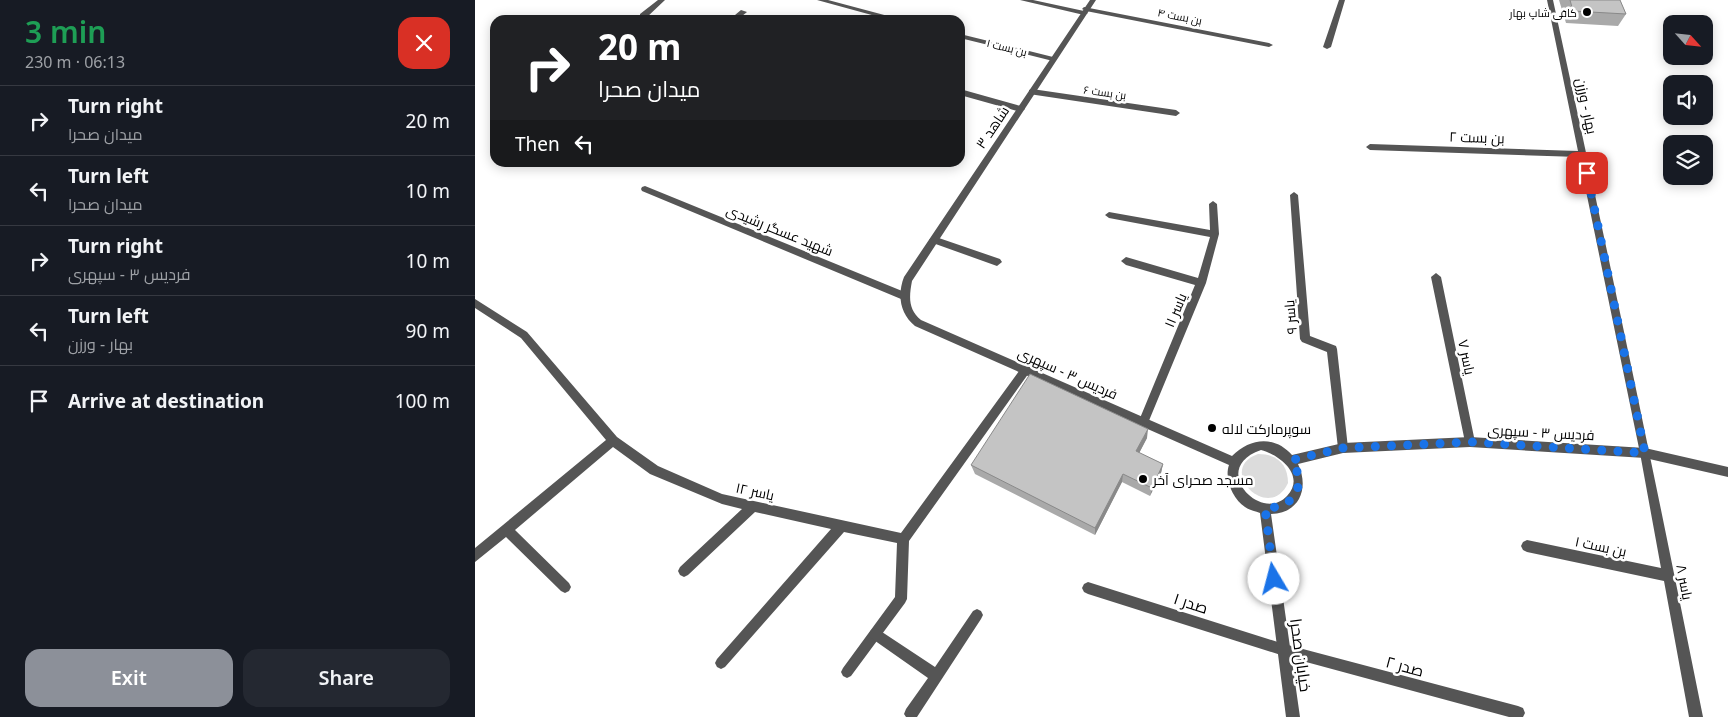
<!DOCTYPE html>
<meta charset="utf-8">
<style>
body{margin:0;font-family:"Noto Sans",Cairo,sans-serif;background:#242831;color:#f1f3f6;height:100vh;display:flex;flex-direction:column;font-size:19px;white-space:nowrap}
*{box-sizing:border-box;margin:0}
p{font-size:16px;color:#9ea1a6}
.icon{flex:none;width:28px;height:28px;fill:none;stroke:currentColor;stroke-width:2;stroke-linecap:round;stroke-linejoin:round}
.map{position:relative;flex:1;overflow:hidden}
.side{display:flex;flex-direction:column;background:#171b24;width:475px}
.side>*{flex:none}
.top-card{position:absolute;left:15px;top:15px;width:475px;height:152px;border-radius:15px;box-shadow:0 2px 12px #0003;background:#202124;color:#fff;overflow:hidden}
.needle{width:32px;rotate:117deg}
.controls{position:absolute;left:1188px;top:15px;display:grid;gap:10px}
.controls a{display:grid;place-items:center;width:50px;height:50px;border-radius:10px;background:#171b24;box-shadow:0 2px 12px #0003;font-size:25px}
.pin{position:absolute;display:grid;place-items:center;width:42px;height:42px;color:#fff;margin:-21px;border-radius:10px;box-shadow:0 2px 8px #0006}
.me{position:absolute;width:55px;margin:-28px;rotate:352deg;stroke-linejoin:round;filter:drop-shadow(0 0 4px #0008)}
.turn{display:flex;align-items:center;gap:18px;height:105px;padding:0 25px;font-size:22px}
.turn .icon{width:65px;height:65px;stroke-width:2.5}
.turn b{display:block;font-size:35px;line-height:42px}
.then{display:flex;align-items:center;height:48px;padding:0 25px;background:#0003;gap:10px;font-size:19px}
.round{display:grid;place-items:center;flex:none;width:52px;height:52px;border-radius:15px;background:#242831}
.summary{display:flex;align-items:center;justify-content:space-between;height:85px;padding:0 25px}
h1{font-size:30px;font-weight:600;line-height:38px;color:#1e9e55}
.action{display:flex;gap:10px;margin-top:auto;padding:10px 25px}
.action a{flex:1;height:58px;border-radius:15px;background:#8c9099;color:#fff;font-size:20px;font-weight:600;line-height:58px;text-align:center}
.action a+a{background:#242831;color:#f1f3f6}
ul{padding:0;list-style:none}
li{display:flex;align-items:center;gap:15px;height:70px;padding:0 25px;border-top:1px solid #363941}
li div{flex:1}
li b{display:block;font-size:19px}
li em{font-style:normal}
main{display:flex;flex:1;min-height:0}
.map>svg:first-child{display:block}
.green{fill:#dcdcdc}
.lines{fill:none;stroke-linecap:round;stroke-linejoin:round}
.service{fill:#555;fill-rule:evenodd}
.minor{fill:#555;fill-rule:evenodd}
.wall{fill:#a9a9a9}
.shaded-wall{fill:#898989}
.building{fill:#c4c4c4;stroke:#898989}
.route{stroke:#1a73e8;stroke-width:9;stroke-dasharray:0 16.2}
.poi-dot{fill:#000;stroke:#fff;stroke-width:2}
.labels{text-anchor:middle;dominant-baseline:central;stroke-width:5;stroke-linejoin:round;paint-order:stroke}
.far-poi-label{font-size:11px;fill:#000;stroke:#fff;text-anchor:end}
.far-street-label{font-size:11px;fill:#000;stroke:#fff}
.street-label{font-size:14px;fill:#000;stroke:#fff}
.poi-label{font-size:14px;fill:#000;stroke:#fff;text-anchor:start}
.near-street-label{font-size:16px;fill:#000;stroke:#fff}
</style>
<main>
<section class="side">
<div class="summary"><div><h1>3 min</h1><p>230 m · 06:13</p></div><a class="round" style="background:#d93025;color:#fff"><svg class="icon" aria-label="close" viewBox="0 0 24 24"><path d="M6 6l12 12M18 6L6 18"/></svg></a></div>
<ul>
<li><svg class="icon" aria-label="right" viewBox="0 0 24 24"><path d="M7 20v-9h11M14 6l5 5-5 5"/></svg><div><b>Turn right</b><p>میدان صحرا</p></div><em>20 m</em></li>
<li><svg class="icon" aria-label="left" viewBox="0 0 24 24"><path d="M17 20v-9H6M10 6l-5 5 5 5"/></svg><div><b>Turn left</b><p>میدان صحرا</p></div><em>10 m</em></li>
<li><svg class="icon" aria-label="right" viewBox="0 0 24 24"><path d="M7 20v-9h11M14 6l5 5-5 5"/></svg><div><b>Turn right</b><p>فردیس ۳ - سپهری</p></div><em>10 m</em></li>
<li><svg class="icon" aria-label="left" viewBox="0 0 24 24"><path d="M17 20v-9H6M10 6l-5 5 5 5"/></svg><div><b>Turn left</b><p>بهار - ورزن</p></div><em>90 m</em></li>
<li><svg class="icon" aria-label="arrive" viewBox="0 0 24 24"><path d="M6 21V4h12l-3 4 3 4H6"/></svg><div><b>Arrive at destination</b></div><em>100 m</em></li>
</ul>
<div class="action"><a>Exit</a><a>Share</a></div>
</section>
<div class="map">
<svg width="1253" height="717" viewBox="0 0 1253 717">
<rect width="100%" height="100%" fill="#fff"/>
<!-- green -->
<path class="green" d="M783,454C802,454 813,464 813,483C794,524 740,469 783,454Z"/>
<g class="lines">
<!-- service -->
<path class="service" d="M183,0H190L171,18H165V14Z
M342,0H353L428,20H415Z
M545,0H558L609,11L613,13L609,15Z
M864,0H870L856,47L852,49L848,47Z
M1072,0H1078C1130,238 1180,477 1228,717H1214L1189,581L1052,552L1048,550L1046,546L1048,542L1052,540L1186,568L1165,453L1104,157L895,150L891,147L895,144L1103,151Z
M609,7L794,43L798,45L794,47L611,11L607,9Z
M485,34L578,57L582,59L578,61L485,38Z
M485,89L549,107L550,109L546,112L485,95Z
M557,89L701,110L705,113L701,116L554,94V90Z
M170,186L432,293L434,296L432,299H426L167,191L166,189L167,187Z
M819,192L823,195L835,336L861,346L862,349L873,448L872,452L868,453L864,452L863,448L852,352L827,342L825,339L815,195Z
M738,201L742,204L744,234L731,283L673,423L672,426L668,428L664,426L663,423L720,285L651,265L646,261L651,257L723,278L735,237L634,218L630,215L634,212L735,230L734,204Z
M458,236L525,259L527,262L522,266L455,242L454,240Z
M961,273L966,277L1000,442L999,446L995,447L991,446L990,442L956,277Z
M0,299L52,332L142,437L183,466L247,494L426,533L547,367L551,366L555,367L556,370L434,541L432,599L430,603L376,676L372,678L368,676L366,672L368,668L420,597L422,543L369,532L250,667L246,669L242,667L240,663L242,659L356,529L280,512L213,575L209,577L205,575L203,571L205,567L267,509L247,504L175,474L138,447L40,530L94,583L96,587L94,591L90,593L86,591L31,537L0,562V548L131,440L46,338L0,308Z
M613,582L809,644L1043,706L1048,708L1050,713L1048,717H1034L809,656L613,594L609,592L607,588L609,584Z"/>
<!-- minor -->
<path class="minor" d="M615,0H621L437,281C434,297 433,309 446,320L757,456C775,438 799,435 817,455L868,443L995,437L1170,448L1253,467V477L1170,458L995,447L868,453L823,464C834,487 826,513 796,514L825,717H811L785,513C780,511 774,510 770,507C758,499 749,479 754,465L440,326C425,314 422,295 429,277ZM786,450C805,455 831,476 812,496C786,524 733,468 786,450Z
M266,10L272,12L262,20H254Z
M502,609L506,611L508,615L506,619L442,717H431L429,714L431,709L453,678L396,638L394,634L396,630L400,628L404,630L460,667L498,611Z"/>
</g>
<!-- wall -->
<path class="wall" d="M1084,0H1145L1151,14L1143,26L1091,23Z
M672,438L664,453L688,464L686,473L675,496L647,482L620,535L500,474L496,465Z"/>
<!-- shaded-wall -->
<path class="shaded-wall" d="M673,429L672,438L660,461L661,451Z
M688,464L686,473L675,496L677,488Z
M648,474L647,482L620,535V528Z"/>
<!-- building -->
<path class="building" d="M1095,0H1145L1151,14L1098,11Z
M555,374L673,429L661,451L688,464L677,488L648,474L620,528L496,465Z"/>
<g class="lines">
<!-- route -->
<path class="route" d="M799,579L790,508C820,508 832,486 817,460L868,448L996,442L1170,453L1112,173"/>
</g>
<!-- markers -->
<g class="poi-dot">
<circle cx="1112" cy="12" r="5"/>
<circle cx="737" cy="428" r="5"/>
<circle cx="668" cy="479" r="5"/>
</g>
<g class="labels">
<!-- far-poi labels -->
<g class="far-poi-label">
<text x="1102" y="12">کافی شاپ بهار</text>
</g>
<!-- far-street labels -->
<g class="far-street-label">
<text transform="translate(705 16) rotate(11)">بن بست ۴</text>
<text transform="translate(532 47) rotate(14)">بن بست ۱</text>
<text transform="translate(630 92) rotate(8)">بن بست ۶</text>
</g>
<!-- street labels -->
<g class="street-label">
<text transform="translate(1112 106) rotate(78)">بهار - ورزن</text>
<text transform="translate(517 127) rotate(-56)">شاهد ۳</text>
<text transform="translate(1002 137) rotate(2)">بن بست ۲</text>
<text transform="translate(305 230) rotate(22)">شهید عسگر رشیدی</text>
<text transform="translate(700 310) rotate(-67)">یاسر ۱۱</text>
<text transform="translate(815 317) rotate(-95)">یاسر ۹</text>
<text transform="translate(992 357) rotate(78)">یاسر ۷</text>
<text transform="translate(593 373) rotate(24)">فردیس ۳ - سپهری</text>
<text transform="translate(1066 432) rotate(3)">فردیس ۳ - سپهری</text>
<text transform="translate(280 491) rotate(12)">یاسر ۱۲</text>
<text transform="translate(1126 546) rotate(12)">بن بست ۱</text>
<text transform="translate(1210 582) rotate(79)">یاسر ۸</text>
</g>
<!-- poi labels -->
<g class="poi-label">
<text x="747" y="428">سوپرمارکت لاله</text>
<text x="678" y="479">مسجد صحرای آخر</text>
</g>
<!-- near-street labels -->
<g class="near-street-label">
<text transform="translate(716 603) rotate(18)">صدر ۱</text>
<text transform="translate(826 655) rotate(82)">خیابان صحرا</text>
<text transform="translate(930 666) rotate(15)">صدر ۲</text>
</g>
</g>
</svg>
<div class="controls">
<a><svg class="needle" viewBox="-14 -14 28 28"><path d="M0-13l5 13h-10z" fill="#e53935"/><path d="M0 13l5-13h-10z" fill="#9ea1a6"/></svg></a>
<a><svg class="icon" aria-label="sound" viewBox="0 0 24 24"><path d="M4 9h4l5-4v14l-5-4H4zM17 9q2 3 0 6"/></svg></a>
<a><svg class="icon" aria-label="layers" viewBox="0 0 24 24"><path d="M12 4l9 5-9 5-9-5zM3 14l9 5 9-5"/></svg></a>
</div>
<div class="pin" style="left:1112px;top:173px;background:#d93025"><svg class="icon" aria-label="arrive" viewBox="0 0 24 24"><path d="M6 21V4h12l-3 4 3 4H6"/></svg></div>
<svg class="me" style="left:799px;top:579px" viewBox="-20 -20 40 40"><circle r="19" fill="#fff"/><path d="M0-13L10 11 0 6-10 11z" fill="#1a73e8"/></svg>
<div class="top-card">
<div class="turn"><svg class="icon" aria-label="right" viewBox="0 0 24 24"><path d="M7 20v-9h11M14 6l5 5-5 5"/></svg><div><b>20 m</b>میدان صحرا</div></div>
<div class="then">Then<svg class="icon" aria-label="left" viewBox="0 0 24 24"><path d="M17 20v-9H6M10 6l-5 5 5 5"/></svg></div>
</div>
</div>
</main>
